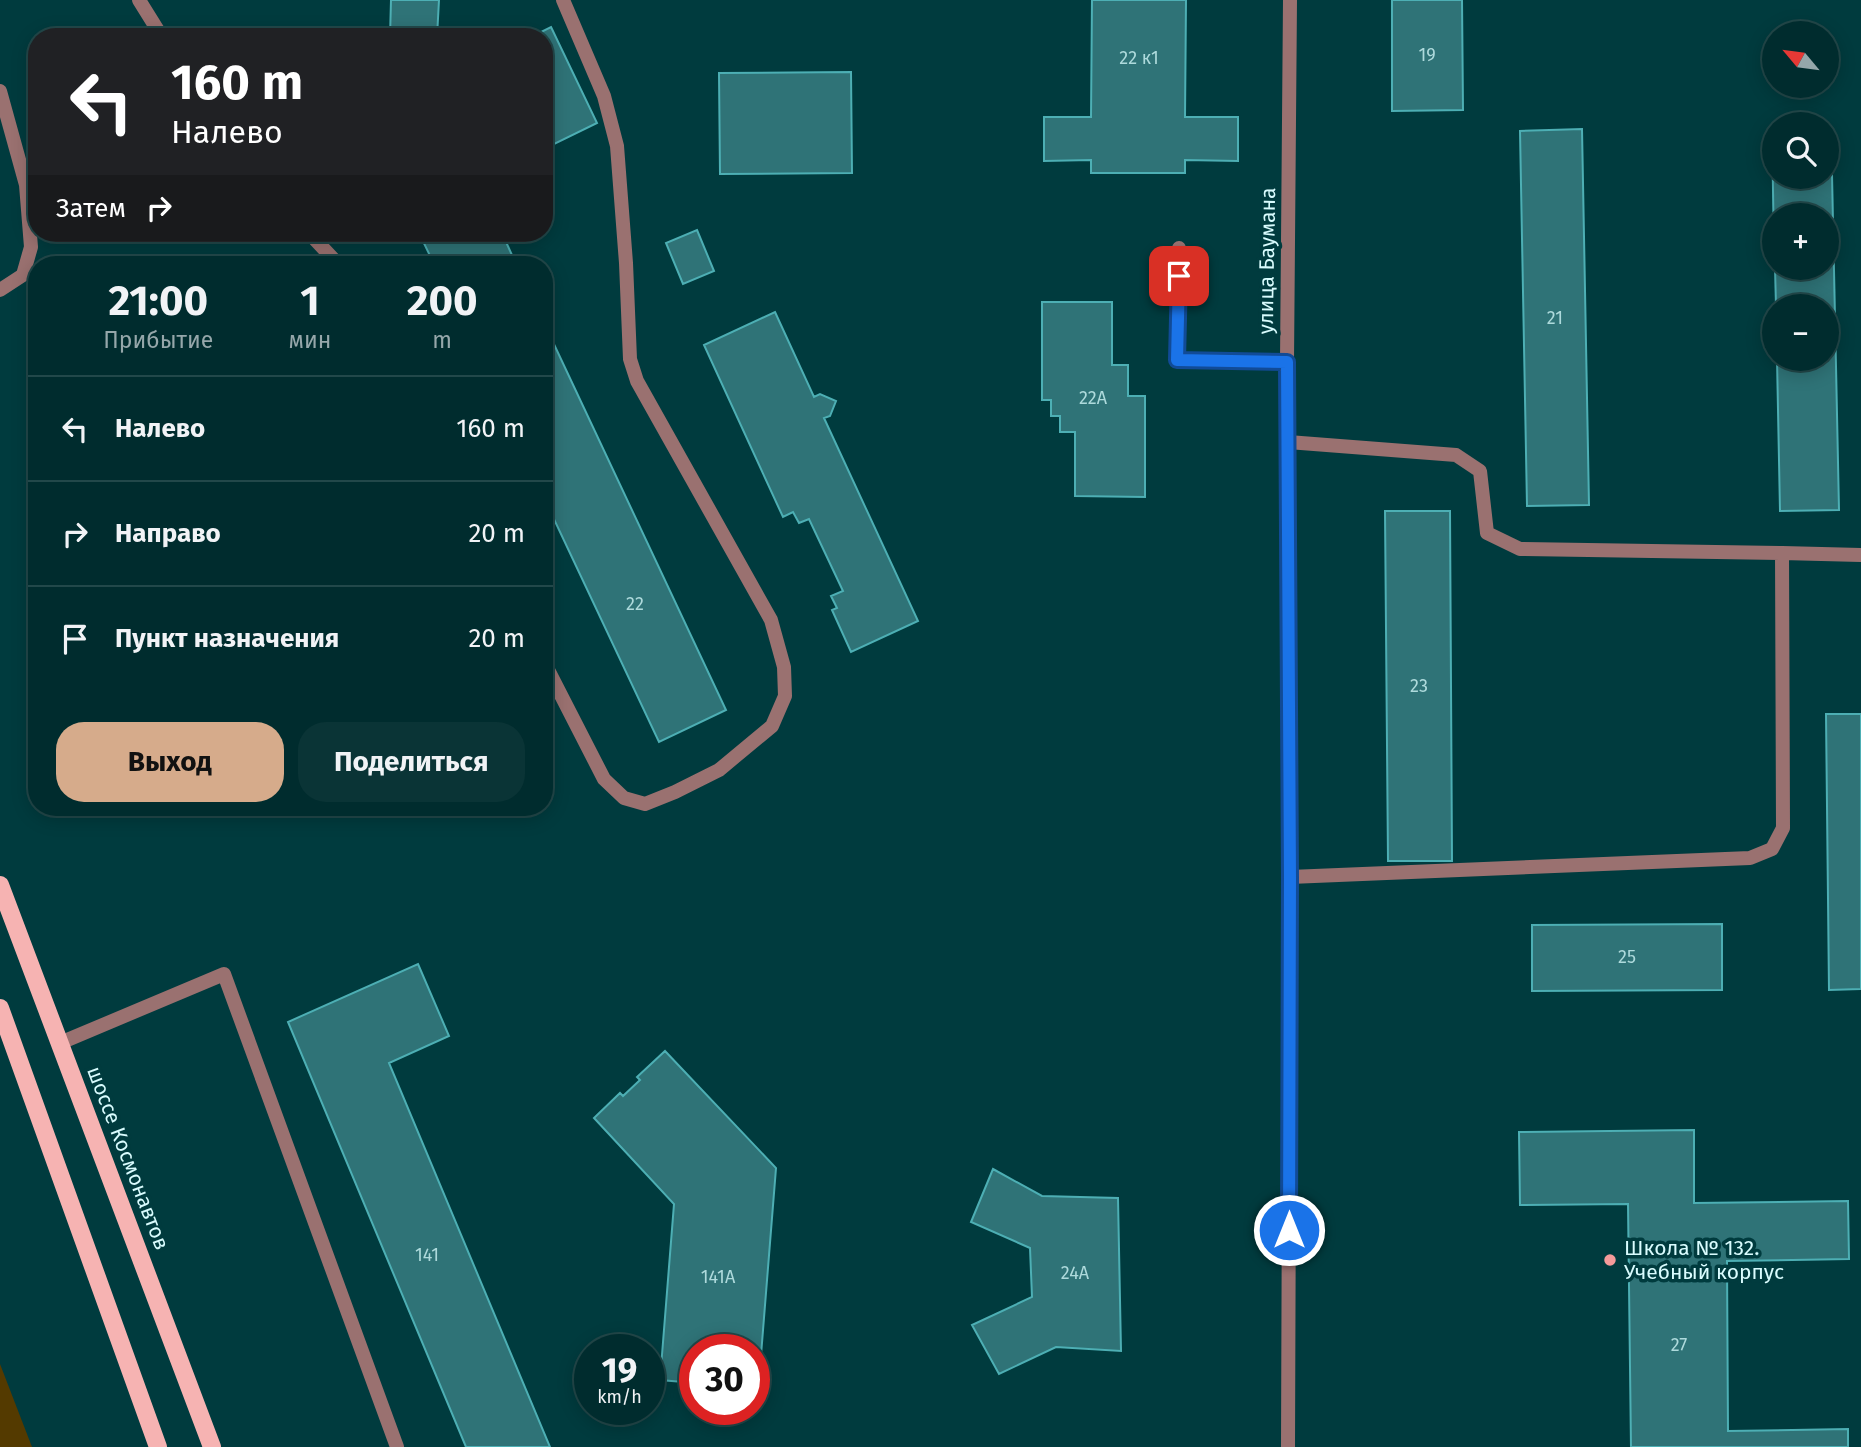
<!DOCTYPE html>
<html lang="ru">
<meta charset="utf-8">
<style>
body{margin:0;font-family:"Fira Sans",sans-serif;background:#0a3436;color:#f1f3f6;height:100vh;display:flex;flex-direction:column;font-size:26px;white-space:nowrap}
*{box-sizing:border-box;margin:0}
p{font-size:23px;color:#95a7aa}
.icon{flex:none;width:38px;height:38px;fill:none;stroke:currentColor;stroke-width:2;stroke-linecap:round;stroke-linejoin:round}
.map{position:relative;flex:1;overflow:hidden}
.side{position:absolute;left:28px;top:256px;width:525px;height:560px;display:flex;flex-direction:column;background:#002c2e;border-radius:28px;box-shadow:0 4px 18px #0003,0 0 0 2px #22484a}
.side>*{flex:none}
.banner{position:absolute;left:28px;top:28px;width:525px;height:214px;border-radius:28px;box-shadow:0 4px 18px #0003,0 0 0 2px #22484a;background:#202124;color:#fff;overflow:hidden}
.needle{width:46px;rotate:299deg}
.fabs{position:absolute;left:1762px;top:21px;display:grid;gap:14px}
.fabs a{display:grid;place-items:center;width:77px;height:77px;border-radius:50%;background:#002c2e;box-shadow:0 4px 18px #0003,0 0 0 2px #22484a;font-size:35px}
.speed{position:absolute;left:574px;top:1334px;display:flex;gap:14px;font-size:35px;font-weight:700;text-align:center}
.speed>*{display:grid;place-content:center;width:91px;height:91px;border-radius:50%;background:#002c2e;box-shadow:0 4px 18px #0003,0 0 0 2px #22484a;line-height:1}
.speed small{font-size:18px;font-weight:400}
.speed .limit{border:10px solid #d22;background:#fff;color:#111}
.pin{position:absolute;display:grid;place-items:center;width:60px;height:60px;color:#fff;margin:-30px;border-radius:14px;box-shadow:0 4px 10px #0006}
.me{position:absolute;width:77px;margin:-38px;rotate:0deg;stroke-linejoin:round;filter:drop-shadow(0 0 5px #0008)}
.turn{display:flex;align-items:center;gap:24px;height:147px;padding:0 28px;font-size:32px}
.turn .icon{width:91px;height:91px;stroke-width:2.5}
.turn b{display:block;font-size:49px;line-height:60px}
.then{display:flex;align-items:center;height:66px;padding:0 28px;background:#0003;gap:14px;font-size:26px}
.eta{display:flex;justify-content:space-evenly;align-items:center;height:119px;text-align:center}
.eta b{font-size:42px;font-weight:700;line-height:49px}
.action{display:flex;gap:14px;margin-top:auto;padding:14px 28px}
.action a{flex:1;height:80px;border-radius:28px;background:#d6ab8b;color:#111;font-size:28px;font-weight:700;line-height:80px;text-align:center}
.action a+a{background:#0a3436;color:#f1f3f6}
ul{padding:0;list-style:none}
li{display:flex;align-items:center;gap:21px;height:105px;padding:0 28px;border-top:2px solid #22484a}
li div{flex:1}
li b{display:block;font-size:26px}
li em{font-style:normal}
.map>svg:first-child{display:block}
.green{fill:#543a00}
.building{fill:#2f7377;stroke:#4dafb4;stroke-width:2}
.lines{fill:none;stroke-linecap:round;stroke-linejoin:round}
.lane{stroke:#9a7170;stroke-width:14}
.street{stroke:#9a7170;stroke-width:14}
.primary{stroke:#f6b3b2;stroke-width:18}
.route-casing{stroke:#114b97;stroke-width:18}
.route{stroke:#1a73e8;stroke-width:12}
.poi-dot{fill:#f59b9a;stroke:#003b3e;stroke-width:2.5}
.labels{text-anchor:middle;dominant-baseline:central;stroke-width:7;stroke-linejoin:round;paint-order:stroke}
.number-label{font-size:18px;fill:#aedadc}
.street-label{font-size:21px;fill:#d9fcfe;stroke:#003b3e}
.poi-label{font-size:21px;fill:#d9fcfe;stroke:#003b3e;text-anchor:start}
</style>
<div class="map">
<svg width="1861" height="1447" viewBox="0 0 1861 1447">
<rect width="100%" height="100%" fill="#003b3e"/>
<!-- green -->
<path class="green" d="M0,1364L32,1447H0Z"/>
<!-- building -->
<path class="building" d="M391,0H439L437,37H390Z
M1092,0H1186L1185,117H1238V161L1185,160V173H1091V160L1044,161V117H1091Z
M1392,0H1462L1463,110L1392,111Z
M551,27L597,123L544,149V37H531Z
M851,72L852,173L720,174L719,73Z
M1827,126H1831L1839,510L1780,511L1777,359H1827V306H1776L1775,268H1827V215H1774V253L1772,127H1774V177H1827Z
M1582,129L1589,505L1527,506L1520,131Z
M697,230L714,271L683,284L666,243Z
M419,233H502L516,264H434Z
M1042,302H1112V365H1128V396H1145V497L1075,496V432H1060V416H1051V400H1042Z
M775,312L814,397L820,394L836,401L830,416L824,418L918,621L851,652L832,610L837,608L831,596L843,591L809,519L799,523L793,512L783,517L704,345Z
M544,323L726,710L659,742L544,498Z
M1385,511H1450L1452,861H1388Z
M1826,714H1861V989L1829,990Z
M1722,924V990L1532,991V925Z
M418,964L449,1036L389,1063L550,1447H466L288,1022Z
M665,1051L776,1168L757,1405H754V1349H695V1383L660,1380L674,1204L594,1118L620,1093L623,1096L640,1080L637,1077Z
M1694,1130V1203L1848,1201L1849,1259L1727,1261L1728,1431L1848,1429V1447H1631L1628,1204L1520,1205L1519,1132Z
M993,1169L1042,1196L1118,1198L1121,1351L1056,1347L999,1374L972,1325L1032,1297L1030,1248L971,1222Z"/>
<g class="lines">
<!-- lane -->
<path class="lane" d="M139,0L162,37
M0,91L26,185L31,247L23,275L0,290
M309,233L338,264
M1179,248L1176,360L1287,362
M1288,442L1456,455L1480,471L1487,533L1520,549L1782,553L1783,828L1772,849L1750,858L1290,877
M1782,553L1861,555
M544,662L604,779L624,798L645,804L675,792L719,770L772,726L785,696L784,667L771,620L637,381L630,359L626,263L617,146L604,96L563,0
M60,1043L224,974L397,1447"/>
<!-- street -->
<path class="street" d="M1288,1447L1290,877L1287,362L1290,0"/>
<!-- primary -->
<path class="primary" d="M0,885L212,1447
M0,1008L158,1447"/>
</g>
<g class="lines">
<!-- route casing -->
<g class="route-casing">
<path id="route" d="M1179,276L1177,360L1287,362L1290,877L1289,1230"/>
</g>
<!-- route -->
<use href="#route" class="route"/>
</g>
<!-- markers -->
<circle class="poi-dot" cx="1610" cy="1260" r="7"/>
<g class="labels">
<!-- number labels -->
<g class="number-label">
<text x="1427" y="55">19</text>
<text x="1139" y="58">22 к1</text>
<text x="1555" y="318">21</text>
<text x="1093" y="398">22А</text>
<text x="635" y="604">22</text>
<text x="1419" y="686">23</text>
<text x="1627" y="957">25</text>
<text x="427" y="1255">141</text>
<text x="1075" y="1273">24А</text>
<text x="718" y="1277">141А</text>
<text x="1679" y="1345">27</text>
</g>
<!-- street labels -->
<g class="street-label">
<text transform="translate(1267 261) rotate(-89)">улица Баумана</text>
<text transform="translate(128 1158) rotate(69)">шоссе Космонавтов</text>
</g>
<!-- poi labels -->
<g class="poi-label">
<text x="1624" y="1248">Школа № 132.<tspan x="1624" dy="24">Учебный корпус</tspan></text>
</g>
</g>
</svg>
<div class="fabs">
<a><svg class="needle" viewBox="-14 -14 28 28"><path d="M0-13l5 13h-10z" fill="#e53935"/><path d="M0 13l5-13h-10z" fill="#95a7aa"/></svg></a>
<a><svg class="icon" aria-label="search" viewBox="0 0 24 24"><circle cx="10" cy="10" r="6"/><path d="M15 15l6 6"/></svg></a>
<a>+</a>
<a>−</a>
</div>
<div class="speed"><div>19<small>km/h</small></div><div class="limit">30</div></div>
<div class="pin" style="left:1179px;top:276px;background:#d93025"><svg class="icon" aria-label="arrive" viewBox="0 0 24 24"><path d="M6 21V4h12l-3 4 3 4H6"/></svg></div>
<svg class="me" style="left:1289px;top:1230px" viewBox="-20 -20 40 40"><circle r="17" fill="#1a73e8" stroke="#fff" stroke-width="3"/><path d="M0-11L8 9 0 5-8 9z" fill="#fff"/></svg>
<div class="banner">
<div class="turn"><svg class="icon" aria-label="left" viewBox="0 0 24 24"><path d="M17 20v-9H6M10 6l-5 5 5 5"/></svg><div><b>160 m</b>Налево</div></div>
<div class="then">Затем<svg class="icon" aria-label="right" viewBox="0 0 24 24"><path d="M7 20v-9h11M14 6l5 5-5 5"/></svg></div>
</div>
<section class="side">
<div class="eta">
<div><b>21:00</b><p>Прибытие</p></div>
<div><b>1</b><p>мин</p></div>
<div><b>200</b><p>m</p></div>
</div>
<ul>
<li><svg class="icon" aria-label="left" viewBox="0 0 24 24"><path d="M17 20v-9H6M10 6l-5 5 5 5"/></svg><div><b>Налево</b></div><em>160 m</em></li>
<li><svg class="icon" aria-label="right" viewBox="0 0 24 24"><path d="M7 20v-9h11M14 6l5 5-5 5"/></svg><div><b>Направо</b></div><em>20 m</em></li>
<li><svg class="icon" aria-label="arrive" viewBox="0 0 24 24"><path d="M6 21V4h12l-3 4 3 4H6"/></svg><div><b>Пункт назначения</b></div><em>20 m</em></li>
</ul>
<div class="action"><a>Выход</a><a>Поделиться</a></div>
</section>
</div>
